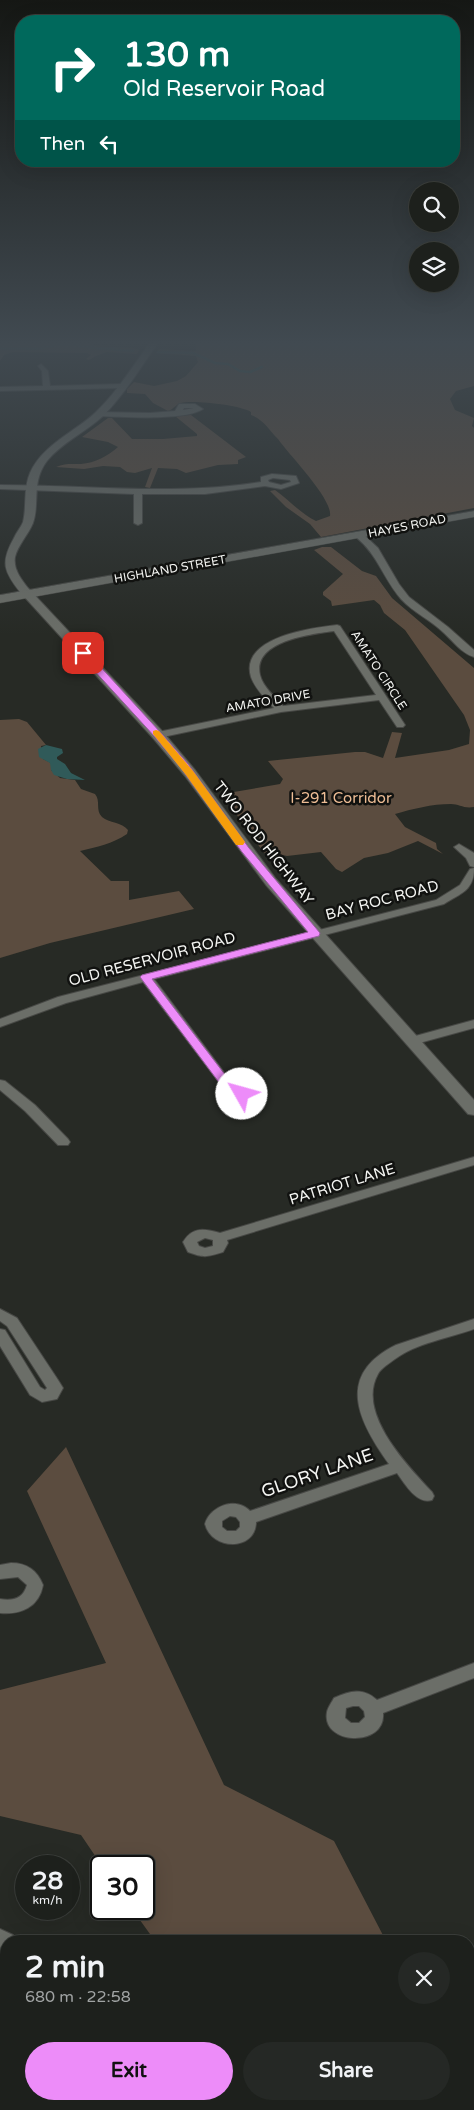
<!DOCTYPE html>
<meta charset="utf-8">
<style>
body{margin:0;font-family:"Varela Round",sans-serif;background:#252825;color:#f1f3f6;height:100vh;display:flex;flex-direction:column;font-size:19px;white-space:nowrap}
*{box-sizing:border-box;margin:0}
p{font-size:16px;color:#a0a3a3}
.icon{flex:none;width:28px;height:28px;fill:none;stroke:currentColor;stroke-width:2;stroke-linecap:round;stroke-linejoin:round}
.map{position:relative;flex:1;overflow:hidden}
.panel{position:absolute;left:0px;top:1935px;width:475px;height:175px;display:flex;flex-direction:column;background:#1d201c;border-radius:20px 20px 0 0;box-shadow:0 5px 20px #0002,0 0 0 1px #3b3e3b}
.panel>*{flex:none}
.banner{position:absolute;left:15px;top:15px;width:445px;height:152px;border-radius:20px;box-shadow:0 5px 20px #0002,0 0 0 1px #3b3e3b;background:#00695c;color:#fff;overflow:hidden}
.buttons{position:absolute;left:409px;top:182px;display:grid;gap:10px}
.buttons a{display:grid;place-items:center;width:50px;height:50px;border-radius:50%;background:#1d201c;box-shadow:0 5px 20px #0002,0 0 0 1px #3b3e3b;font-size:25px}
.speed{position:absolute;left:15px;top:1855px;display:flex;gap:10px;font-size:25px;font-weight:700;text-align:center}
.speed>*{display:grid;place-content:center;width:65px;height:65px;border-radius:50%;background:#1d201c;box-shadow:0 5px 20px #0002,0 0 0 1px #3b3e3b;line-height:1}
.speed small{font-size:12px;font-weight:400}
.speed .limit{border:2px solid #111;border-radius:8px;background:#fff;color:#111}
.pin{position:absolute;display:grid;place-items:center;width:42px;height:42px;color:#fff;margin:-21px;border-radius:10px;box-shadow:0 2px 8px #0006}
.me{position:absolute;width:55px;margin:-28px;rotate:308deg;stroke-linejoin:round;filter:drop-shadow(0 0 4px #0008)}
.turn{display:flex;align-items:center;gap:18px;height:105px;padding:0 25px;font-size:22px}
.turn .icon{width:65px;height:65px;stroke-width:2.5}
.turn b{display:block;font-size:35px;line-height:42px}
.then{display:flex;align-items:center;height:48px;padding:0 25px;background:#0003;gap:10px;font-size:19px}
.round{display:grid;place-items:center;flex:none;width:52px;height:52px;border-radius:26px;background:#252825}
.head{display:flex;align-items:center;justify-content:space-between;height:85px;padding:0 25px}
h1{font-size:30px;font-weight:700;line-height:38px}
.primary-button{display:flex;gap:10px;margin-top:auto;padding:10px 25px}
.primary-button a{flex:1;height:58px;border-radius:30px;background:#ed8cf9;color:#111;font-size:20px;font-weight:700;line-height:58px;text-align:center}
.primary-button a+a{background:#252825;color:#f1f3f6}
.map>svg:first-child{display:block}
.green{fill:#5b4c3f}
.water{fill:#305a59}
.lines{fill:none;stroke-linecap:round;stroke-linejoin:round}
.stream{stroke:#305a59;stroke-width:2.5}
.minor-casing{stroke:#474845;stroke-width:2}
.tertiary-casing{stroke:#474845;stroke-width:2}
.secondary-casing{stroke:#474845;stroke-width:1}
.minor{fill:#6b6e68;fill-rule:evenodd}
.tertiary{fill:#6b6e68;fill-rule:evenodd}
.secondary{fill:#6b6e68;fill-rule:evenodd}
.route{fill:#ed8cf9;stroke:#9a5ba2}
.slow{fill:#f59e0b}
.labels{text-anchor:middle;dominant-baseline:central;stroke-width:5;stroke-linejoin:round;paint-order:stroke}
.far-street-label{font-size:12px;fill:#f4f5f2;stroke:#111210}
.park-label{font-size:15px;fill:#eebd95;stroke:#111210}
.street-label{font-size:15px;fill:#f4f5f2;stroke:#111210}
.near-street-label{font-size:18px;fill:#f4f5f2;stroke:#111210}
</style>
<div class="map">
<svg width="474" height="2110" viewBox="0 0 474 2110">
<rect width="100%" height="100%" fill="#272a25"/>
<!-- green -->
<path class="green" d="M0,340H94L93,345L95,346L134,348L139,350L137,354L107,352L96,356L89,360L86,359L91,355L87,353L13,352L4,355L0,361Z
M198,340H465L474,343V386L456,391L450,399L455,410L474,418L472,426L474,428V508L321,537L310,524L286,507L270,491L275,490C289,500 300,513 316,521L330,516C333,499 289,455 278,439C269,430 263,419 251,415V412C239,405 194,400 181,403C175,405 174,409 168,411L153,403L145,394L127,393V389L134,382L154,386L177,381L186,376L198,362L196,356L156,353L159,349L196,351V343Z
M191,415L246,457L238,460V464L218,465L186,473L177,469L158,468L150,488L145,487L152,468L135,473L127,472L120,467L103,466L84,469L56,467C65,463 72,464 81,464C95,463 108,456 118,447L108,442L82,437L108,418H112L132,439H163L197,436V434L175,416Z
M322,547H331L362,571L376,576L392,598L474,668V807C464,809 459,804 451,804C432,804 412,809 395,814L405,827L436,843L437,849L443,854L418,841L388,853L364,858L342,872L336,869L321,852L287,856L269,852L264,853L222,794L280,784L283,779L268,761L355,752H365L383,758L392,732L402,733L395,758L449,750L469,744L470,730L464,715L405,630L384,613L380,605L374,600L332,606L331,601L323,595V592L343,574L314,550Z
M19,719L27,722L46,745L41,746L43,759L51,763V770L60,778L75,780L81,789L95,794C101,801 95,810 102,817C109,823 122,822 128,830L127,834C112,844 97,847 80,851L111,881H129V900L179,891L194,909L50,943L0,958V720Z
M66,1447L224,1785L334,1841L386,1941H155L132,1909H144V1866H102L81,1835L0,1816V1690L106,1663L27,1491Z
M469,2054L474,2056V2110H355L353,2104H469Z"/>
<!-- water -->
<path class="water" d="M46,745L62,749L63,753L57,757V759L65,764L71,773L85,780L67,779L54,775L51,770L50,763L39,757L38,749Z"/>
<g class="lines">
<!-- stream -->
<path class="stream" d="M0,348L37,349L65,343L86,347L133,351
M158,352L193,353L215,363L228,364L240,371L250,372L262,367"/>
<!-- minor casing -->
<g class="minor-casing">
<path id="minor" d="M41,364L48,371L50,386L122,384L125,386L122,388L0,391V387L43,386L42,371L38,366Z
M179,404H195L203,409C185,421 122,417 99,416L95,414L99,412L150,413L175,411ZM184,408H194L183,410Z
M272,474L296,476L299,483L281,489L265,486L205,494H142V523L138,525L134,523V494L0,489V485C87,485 174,496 261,482V477ZM273,478L290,480L291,482L281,485L269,482L268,480Z
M356,533H362L378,548L399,584L409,597L448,627L474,650V657C461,653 453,641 444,633C431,620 414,613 401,599C383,578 378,555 356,537Z
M337,625L340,626L405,725L403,727H397L379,700L281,712L158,738L153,735L158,732L274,708C266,699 255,689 251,677C239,637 312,628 337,625ZM334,631L376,695L283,706C275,697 263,687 260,675C252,641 311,634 334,631Z
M459,844L474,853V867L470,866L466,858L454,847Z
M474,868C474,891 461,893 444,904L154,979L226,1075L247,1091L248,1094L247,1097H237L218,1081L143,982L66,1003L0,1027V1019L58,997L436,900L460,885L470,869Z
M474,1020V1028L412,1045L406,1041L408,1038Z
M0,1080L5,1081L35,1105L68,1139L70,1142L68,1145H58L25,1111L0,1090Z
M474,1157V1165L227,1240L228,1243L223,1252C207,1257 204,1258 188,1252L183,1242C193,1226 205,1229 220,1233ZM205,1238L213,1240V1246L205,1248L199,1246L197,1242Z
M0,1309L17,1318L58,1380L63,1388L57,1399L42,1402L30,1395L0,1346V1329L5,1330L40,1387L45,1390L47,1388L7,1326L0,1321Z
M474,1319V1329C449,1338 417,1343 395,1359C390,1363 381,1368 378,1374C356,1413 407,1465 432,1492L434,1496L432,1500C417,1505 405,1484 397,1473L256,1522C256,1551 212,1551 205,1524C210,1506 236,1496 250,1511L389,1464C358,1421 335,1375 396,1345ZM230,1516L236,1517L240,1522V1527L236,1531H227L222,1527V1521Z
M11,1563C27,1563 37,1570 43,1585C39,1607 21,1615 0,1613V1599C13,1601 23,1599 27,1585L18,1577L0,1579V1565Z
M474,1663V1678L383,1713C386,1748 321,1745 327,1712C328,1707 332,1702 334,1698C349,1691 363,1687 377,1700ZM353,1706H359L364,1711L365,1717L359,1723H351L345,1718L346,1708Z
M0,1929L13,1935L16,1941H6V1951L0,1949Z
M59,2104H81L79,2110H57Z"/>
</g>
<!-- tertiary casing -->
<g class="tertiary-casing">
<path id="tertiary" d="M152,340H160C142,365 125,394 103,416C86,432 61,443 47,461C31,482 40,503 33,523C28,535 18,545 15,557C13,569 21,579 28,588L163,732L195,770L276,879L474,1100V1115L468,1114L266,885L185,776L153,738L20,592C4,571 0,563 14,538C16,533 21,527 23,522C27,506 23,489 30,473C42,445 75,432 96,412C118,391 134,364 152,340Z"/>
</g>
<!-- secondary casing -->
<g class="secondary-casing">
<path id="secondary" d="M474,511V517L0,603V595Z"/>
</g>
<!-- minor -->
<use href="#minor" class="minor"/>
<!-- tertiary -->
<use href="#tertiary" class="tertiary"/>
<!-- secondary -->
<use href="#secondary" class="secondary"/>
</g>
<!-- sky -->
<linearGradient id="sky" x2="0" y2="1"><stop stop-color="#151714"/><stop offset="0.54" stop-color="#414a51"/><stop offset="1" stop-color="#414a51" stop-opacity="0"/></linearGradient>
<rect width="474" height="635" fill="url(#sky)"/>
<!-- route -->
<path class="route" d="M80,651H86L161,733L188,764L249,848L320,933L319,936L152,979L226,1076L246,1091L248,1094L246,1096H238L218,1081L140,977L142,975L308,932L242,852L181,768L155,737L80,655Z"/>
<!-- slow -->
<path class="slow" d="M156,730L159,731L193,771L245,842L243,845H236L186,775L153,734V731Z"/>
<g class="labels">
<!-- far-street labels -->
<g class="far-street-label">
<text transform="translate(407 526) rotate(-11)">HAYES ROAD</text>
<text transform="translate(170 569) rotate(-10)">HIGHLAND STREET</text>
<text transform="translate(379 670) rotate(57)">AMATO CIRCLE</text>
<text transform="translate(268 701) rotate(-10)">AMATO DRIVE</text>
</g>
<!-- park labels -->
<g class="park-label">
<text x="341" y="798">I-291 Corridor</text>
</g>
<!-- street labels -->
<g class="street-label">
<text transform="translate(264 843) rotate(52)">TWO ROD HIGHWAY</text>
<text transform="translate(382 900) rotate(-15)">BAY ROC ROAD</text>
<text transform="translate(152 959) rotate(-15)">OLD RESERVOIR ROAD</text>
<text transform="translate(342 1184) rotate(-17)">PATRIOT LANE</text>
</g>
<!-- near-street labels -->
<g class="near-street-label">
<text transform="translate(317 1473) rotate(-19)">GLORY LANE</text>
</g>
</g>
</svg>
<div class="buttons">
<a><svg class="icon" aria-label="search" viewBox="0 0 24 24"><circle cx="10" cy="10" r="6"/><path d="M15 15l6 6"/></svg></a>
<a><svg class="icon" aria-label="layers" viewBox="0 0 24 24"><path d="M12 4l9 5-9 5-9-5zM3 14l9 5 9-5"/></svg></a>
</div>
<div class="speed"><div>28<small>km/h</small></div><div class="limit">30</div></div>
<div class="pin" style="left:83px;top:653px;background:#d93025"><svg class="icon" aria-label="arrive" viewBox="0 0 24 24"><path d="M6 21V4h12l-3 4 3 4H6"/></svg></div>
<svg class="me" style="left:242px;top:1094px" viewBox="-20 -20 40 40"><circle r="19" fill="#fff"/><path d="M0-13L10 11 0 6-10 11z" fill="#ed8cf9"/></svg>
<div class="banner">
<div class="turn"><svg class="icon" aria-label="right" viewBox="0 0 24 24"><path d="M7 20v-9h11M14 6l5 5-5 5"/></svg><div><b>130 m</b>Old Reservoir Road</div></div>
<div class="then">Then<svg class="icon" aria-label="left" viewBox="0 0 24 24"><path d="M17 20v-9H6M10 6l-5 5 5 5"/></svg></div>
</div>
<section class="panel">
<div class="head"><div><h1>2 min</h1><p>680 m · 22:58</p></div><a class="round"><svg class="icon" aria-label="close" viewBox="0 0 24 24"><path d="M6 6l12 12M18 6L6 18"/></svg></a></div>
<div class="primary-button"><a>Exit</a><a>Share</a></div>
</section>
</div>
